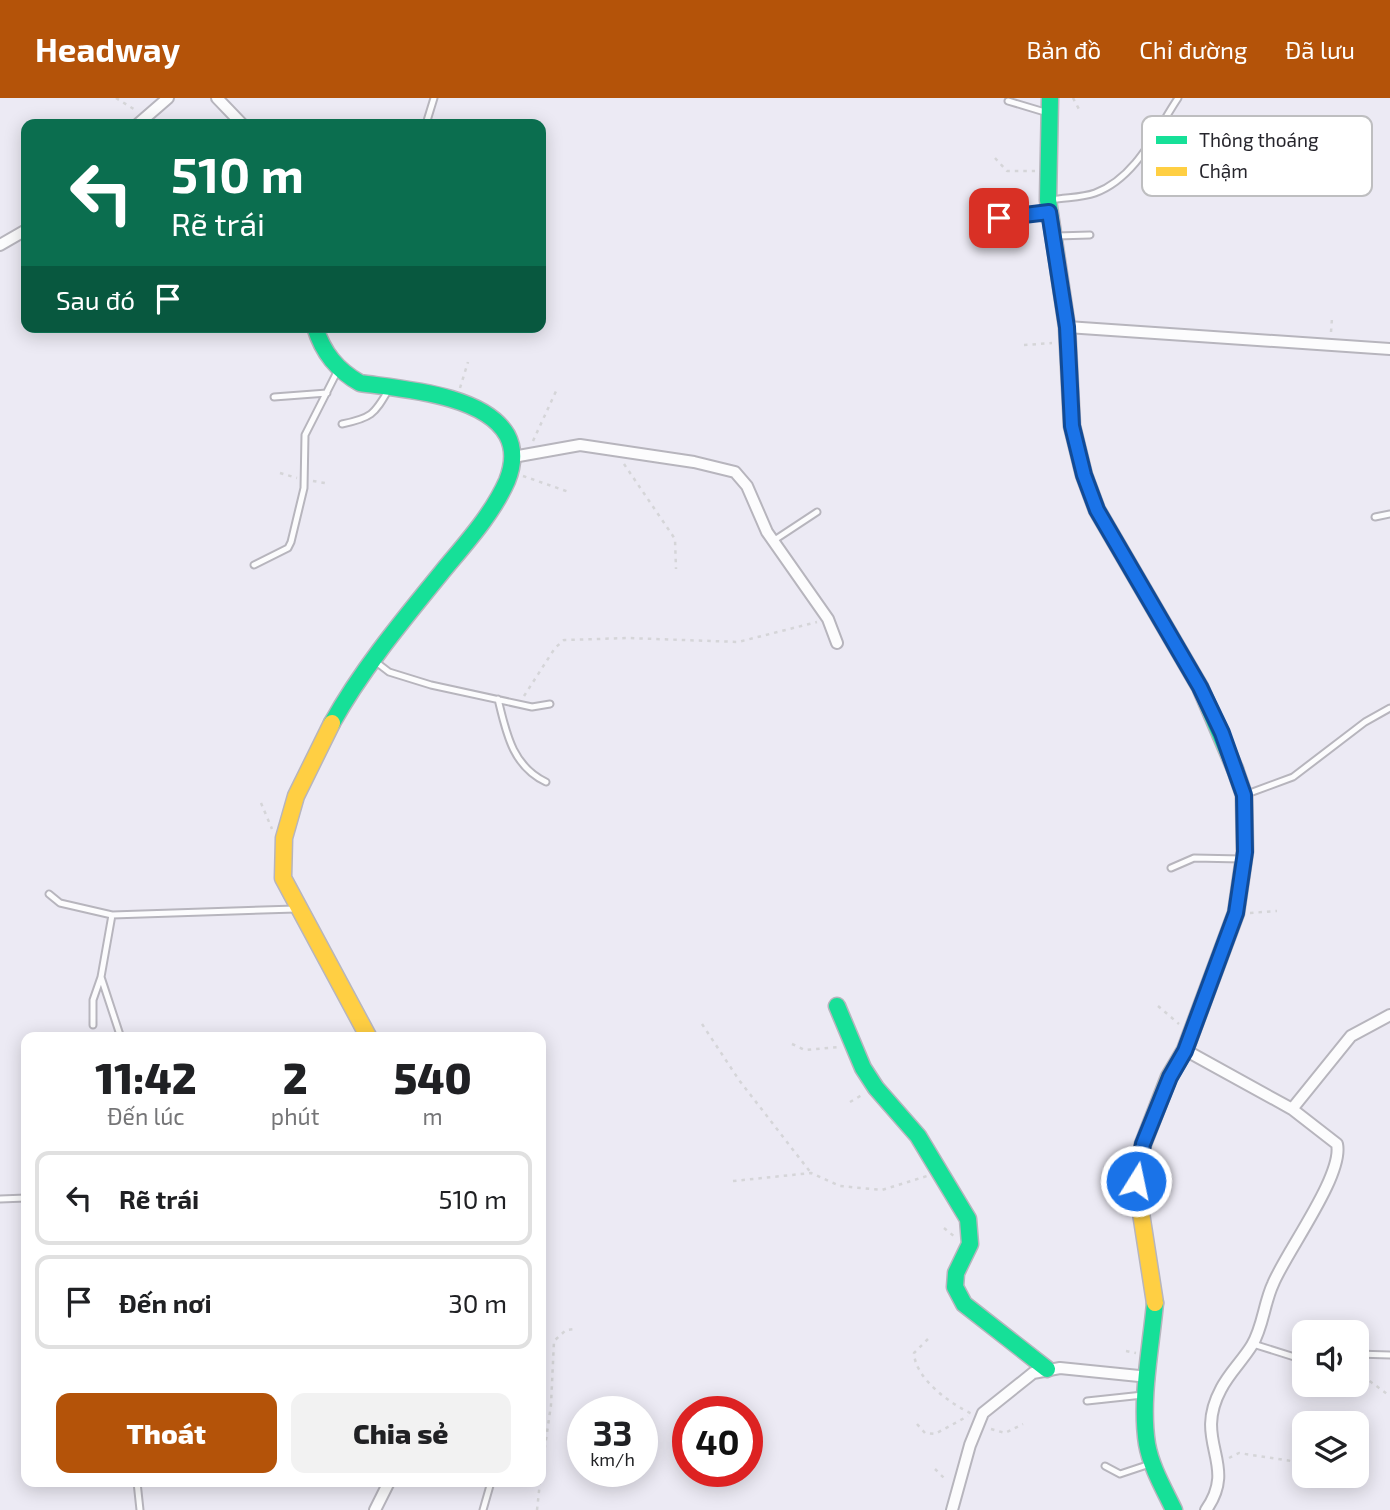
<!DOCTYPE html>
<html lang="vi">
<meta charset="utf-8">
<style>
body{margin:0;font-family:"Exo 2",sans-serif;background:#f2f2f2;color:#202124;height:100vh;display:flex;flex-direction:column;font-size:26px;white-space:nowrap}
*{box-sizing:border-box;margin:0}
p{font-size:23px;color:#757577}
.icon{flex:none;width:38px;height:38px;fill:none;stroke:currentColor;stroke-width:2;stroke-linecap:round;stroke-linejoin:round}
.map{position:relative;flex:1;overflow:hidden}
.panel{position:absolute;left:21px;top:934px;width:525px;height:455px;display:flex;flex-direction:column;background:#fff;border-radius:14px;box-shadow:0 4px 18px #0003}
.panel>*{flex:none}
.guide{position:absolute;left:21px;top:21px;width:525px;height:214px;border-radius:14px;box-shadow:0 4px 18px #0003;background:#0b6e4f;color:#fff;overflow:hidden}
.controls{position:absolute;left:1292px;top:1222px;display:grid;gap:14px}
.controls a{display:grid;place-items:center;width:77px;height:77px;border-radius:14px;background:#fff;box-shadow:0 4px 18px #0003;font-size:35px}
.speed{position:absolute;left:567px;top:1298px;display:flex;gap:14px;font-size:35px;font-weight:700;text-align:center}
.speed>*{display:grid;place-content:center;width:91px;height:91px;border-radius:50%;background:#fff;box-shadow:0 4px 18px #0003;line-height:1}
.speed small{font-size:18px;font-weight:400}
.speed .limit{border:10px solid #d22;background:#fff;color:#111}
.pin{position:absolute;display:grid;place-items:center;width:60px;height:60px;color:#fff;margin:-30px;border-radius:14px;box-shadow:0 4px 10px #0006}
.me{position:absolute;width:77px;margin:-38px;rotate:10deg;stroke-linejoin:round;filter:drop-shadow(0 0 5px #0008)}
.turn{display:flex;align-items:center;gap:24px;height:147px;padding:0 35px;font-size:32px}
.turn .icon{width:91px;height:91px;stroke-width:2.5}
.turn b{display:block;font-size:49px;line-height:60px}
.then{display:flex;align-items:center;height:66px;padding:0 35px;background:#0003;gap:14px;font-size:26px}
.eta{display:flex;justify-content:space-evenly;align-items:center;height:119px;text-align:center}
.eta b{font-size:42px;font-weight:800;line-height:49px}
.primary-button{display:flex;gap:14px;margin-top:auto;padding:14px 35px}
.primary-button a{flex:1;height:80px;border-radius:14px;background:#b45309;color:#fff;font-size:28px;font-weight:800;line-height:80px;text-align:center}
.primary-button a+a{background:#f2f2f2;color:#202124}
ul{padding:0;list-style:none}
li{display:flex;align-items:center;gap:21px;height:94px;margin:0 14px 10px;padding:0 21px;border:4px solid #e0e0e0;border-radius:14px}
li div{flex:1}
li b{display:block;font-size:26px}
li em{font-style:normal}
header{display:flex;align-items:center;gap:42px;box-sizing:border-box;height:98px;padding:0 35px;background:#b45309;color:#fff}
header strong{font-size:33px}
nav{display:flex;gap:38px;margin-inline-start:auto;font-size:24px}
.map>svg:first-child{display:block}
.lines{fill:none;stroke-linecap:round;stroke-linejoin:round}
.lane-casing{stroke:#b7b5bd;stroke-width:9}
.street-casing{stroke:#b7b5bd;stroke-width:14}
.fast-casing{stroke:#b7b5bd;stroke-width:19}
.slow-casing{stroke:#b7b5bd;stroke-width:19}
.path{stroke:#d5d5d8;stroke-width:2.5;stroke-dasharray:3.5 5;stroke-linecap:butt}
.lane{stroke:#fcfcfd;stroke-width:5}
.street{stroke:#fcfcfd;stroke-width:10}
.fast{stroke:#16e098;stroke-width:16}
.slow{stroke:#ffcf43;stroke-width:16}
.route-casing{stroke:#114b97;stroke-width:18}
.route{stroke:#1a73e8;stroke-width:12}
.key{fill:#fff;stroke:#bebec0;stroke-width:2}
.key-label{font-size:19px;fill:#26252c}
</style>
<header>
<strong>Headway</strong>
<nav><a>Bản đồ</a><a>Chỉ đường</a><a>Đã lưu</a></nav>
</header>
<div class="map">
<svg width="1390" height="1412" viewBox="0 0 1390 1412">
<rect width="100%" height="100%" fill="#eceaf4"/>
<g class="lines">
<!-- lane casing -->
<g class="lane-casing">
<path id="lane" d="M1008,3L1048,15
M426,26L434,0
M1051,102C1066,99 1081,100 1095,95C1136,80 1156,33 1178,0
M992,115L1003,121L1046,114
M1056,138L1090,137
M274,299L327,295
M342,326C371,320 374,317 389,291
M1375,419L1390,416
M773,443L817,414
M254,467L288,450L291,444L304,390L305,337L337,274
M376,564L389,574L431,587L532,609L550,606
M498,601C506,634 512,668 546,684
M1247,696L1293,679L1365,624L1390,610
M1171,770L1194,760L1242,761
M49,796L60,805L112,817
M93,927V902L101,879
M121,940L101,879L112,817L296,811
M0,1101L26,1100
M1253,1246L1304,1262
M1356,1256L1390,1257
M1087,1303L1143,1297
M1105,1368L1120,1376L1150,1366
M137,1384L140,1412
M483,1412L491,1384"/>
</g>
<!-- street casing -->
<g class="street-casing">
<path id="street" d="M217,0L242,26
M138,26L168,0
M0,147L26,132
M1067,229L1390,251
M513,359L580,347L694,364L735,374L747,388L767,434L828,521L837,545
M1185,952L1292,1011L1351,938L1390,917
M375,1412L389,1384
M952,1412L970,1347L983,1315L1033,1275L1060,1270L1149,1279
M1206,1412C1239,1365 1192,1345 1221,1291C1229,1275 1243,1262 1252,1247C1263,1229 1264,1205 1273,1186C1286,1154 1344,1077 1337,1046L1292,1011"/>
</g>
<!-- fast casing -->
<g class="fast-casing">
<path id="fast" d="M1050,0L1048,102L1067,229L1072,328L1084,377L1097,412L1200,589L1235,671
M315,229C323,255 337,272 360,285C401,291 484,296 507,337C515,352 513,368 507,383C492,417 465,446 442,474C403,522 362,571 332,625
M837,908L863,970L876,990L918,1038L968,1121L970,1146L956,1175L955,1189L964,1206L1047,1271
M1155,1205C1151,1250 1140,1301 1147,1346C1151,1369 1164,1391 1174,1412"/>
</g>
<!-- slow casing -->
<g class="slow-casing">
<path id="slow" d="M332,625L296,698L284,740L283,780L369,940
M1155,1205L1136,1083L1143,1046L1169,979L1185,952L1236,815L1245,753L1244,697L1235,671"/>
</g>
<!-- path -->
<path class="path" d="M116,0L137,13
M1073,0L1080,13
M995,60L1007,73H1035
M1331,234L1332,220
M1024,247L1052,245
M460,290L468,264
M533,343L557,291
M624,366L675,441L676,471
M280,375L297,380
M523,378L569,394
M313,383L325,385
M524,598L555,550L564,542L629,540L738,544L817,524
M261,705L272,731
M1250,815L1277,813
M1158,908L1179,926
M702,926L739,982L811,1075
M792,946L805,952L840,949
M850,1004L862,997
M733,1083L811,1075L840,1088L882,1092L927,1078
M944,1130L955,1139
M928,1241L914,1255C915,1281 951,1306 972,1316
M1126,1253L1136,1255
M1356,1273L1390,1298
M917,1326L925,1335L935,1336L968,1318
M991,1331L1005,1335L1023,1326
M1229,1360L1239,1355L1304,1365
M935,1371L947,1383
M541,1376L551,1307L554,1243L566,1232L576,1231
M537,1412L540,1384"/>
<!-- lane -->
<use href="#lane" class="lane"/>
<!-- street -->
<use href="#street" class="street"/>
<!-- fast -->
<use href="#fast" class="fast"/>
<!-- slow -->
<use href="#slow" class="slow"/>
</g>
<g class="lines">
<!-- route casing -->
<g class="route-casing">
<path id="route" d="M999,120L1049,114L1067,229L1072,328L1084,377L1097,412L1200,589L1222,635L1244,697L1245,754L1236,815L1185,953L1170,979L1143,1046L1136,1083"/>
</g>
<!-- route -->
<use href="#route" class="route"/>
</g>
<!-- legend -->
<rect x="1142" y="18" width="230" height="80" rx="10" class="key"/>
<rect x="1156" y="38" width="31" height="8" fill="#16e098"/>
<rect x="1156" y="69" width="31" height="9" fill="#ffcf43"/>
<g class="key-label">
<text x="1199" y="49">Thông thoáng</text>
<text x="1199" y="80">Chậm</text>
</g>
</svg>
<div class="controls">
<a><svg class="icon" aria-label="sound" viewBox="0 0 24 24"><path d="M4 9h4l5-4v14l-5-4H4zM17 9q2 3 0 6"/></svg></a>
<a><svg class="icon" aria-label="layers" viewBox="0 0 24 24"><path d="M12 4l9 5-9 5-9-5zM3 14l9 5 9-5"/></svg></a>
</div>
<div class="speed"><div>33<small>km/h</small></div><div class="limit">40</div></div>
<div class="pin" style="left:999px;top:120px;background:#d93025"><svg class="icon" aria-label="arrive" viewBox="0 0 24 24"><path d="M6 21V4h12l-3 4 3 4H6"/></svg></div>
<svg class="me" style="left:1136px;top:1083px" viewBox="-20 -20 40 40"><circle r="17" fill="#1a73e8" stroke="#fff" stroke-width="3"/><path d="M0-11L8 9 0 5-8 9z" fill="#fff"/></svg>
<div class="guide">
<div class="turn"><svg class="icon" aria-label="left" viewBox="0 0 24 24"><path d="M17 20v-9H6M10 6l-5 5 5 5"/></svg><div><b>510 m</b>Rẽ trái</div></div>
<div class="then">Sau đó<svg class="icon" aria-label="arrive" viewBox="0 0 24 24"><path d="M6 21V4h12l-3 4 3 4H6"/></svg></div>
</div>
<section class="panel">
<div class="eta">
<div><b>11:42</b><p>Đến lúc</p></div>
<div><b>2</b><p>phút</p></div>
<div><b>540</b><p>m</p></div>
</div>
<ul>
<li><svg class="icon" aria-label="left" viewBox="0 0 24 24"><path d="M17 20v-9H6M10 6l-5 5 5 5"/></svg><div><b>Rẽ trái</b></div><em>510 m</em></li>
<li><svg class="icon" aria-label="arrive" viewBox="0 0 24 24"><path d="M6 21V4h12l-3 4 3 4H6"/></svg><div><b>Đến nơi</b></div><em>30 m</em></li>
</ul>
<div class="primary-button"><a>Thoát</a><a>Chia sẻ</a></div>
</section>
</div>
